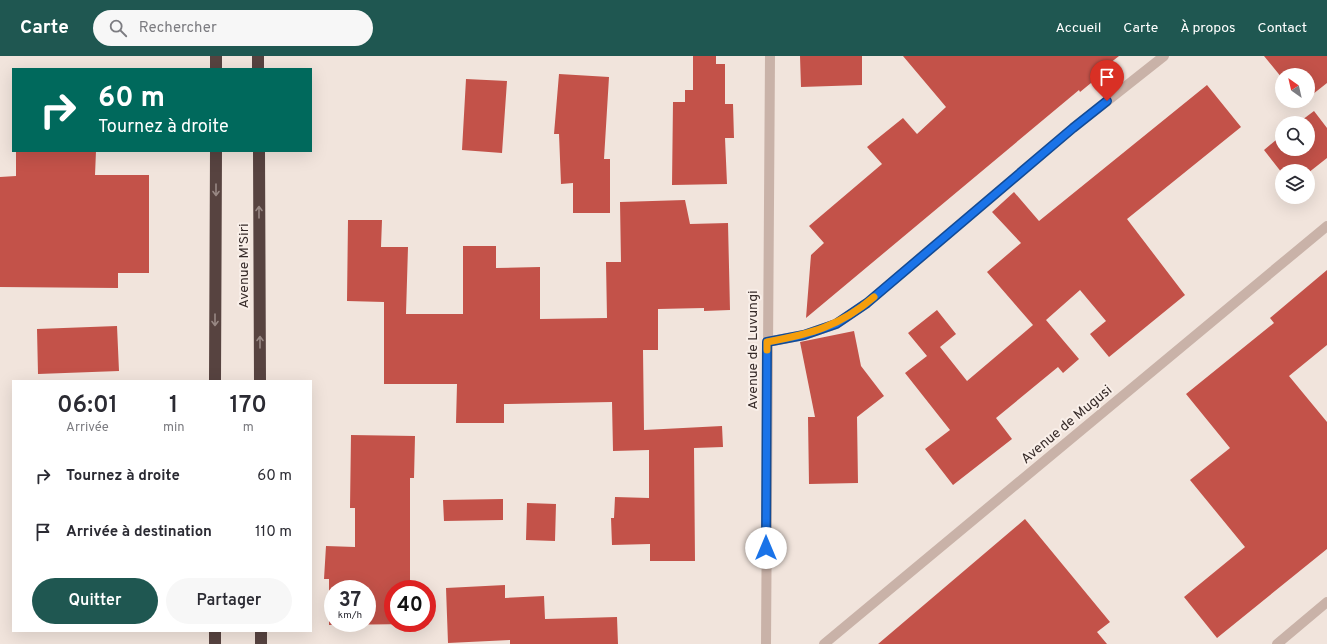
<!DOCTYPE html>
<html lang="fr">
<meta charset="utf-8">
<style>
body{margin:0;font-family:Overpass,sans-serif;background:#f7f7f7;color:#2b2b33;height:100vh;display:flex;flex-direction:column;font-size:15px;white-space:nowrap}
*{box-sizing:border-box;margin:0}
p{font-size:13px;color:#7c7c81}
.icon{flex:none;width:22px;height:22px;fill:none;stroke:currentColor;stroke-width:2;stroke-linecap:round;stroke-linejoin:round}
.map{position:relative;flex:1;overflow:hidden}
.sheet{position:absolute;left:12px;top:324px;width:300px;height:252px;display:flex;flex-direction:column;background:#fff;border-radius:0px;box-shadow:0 4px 16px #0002}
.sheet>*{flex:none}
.guide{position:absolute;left:12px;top:12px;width:300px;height:84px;border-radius:0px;box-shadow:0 4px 16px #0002;background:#00695c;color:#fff;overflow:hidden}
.needle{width:26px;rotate:326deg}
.controls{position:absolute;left:1275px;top:12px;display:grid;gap:8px}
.controls a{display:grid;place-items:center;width:40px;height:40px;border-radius:50%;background:#fff;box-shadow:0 4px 16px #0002;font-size:20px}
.speed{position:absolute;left:324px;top:524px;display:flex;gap:8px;font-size:20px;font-weight:700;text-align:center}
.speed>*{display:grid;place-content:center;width:52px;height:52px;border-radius:50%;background:#fff;box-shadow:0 4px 16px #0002;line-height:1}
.speed small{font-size:10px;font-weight:400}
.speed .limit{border:6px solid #d22;background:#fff;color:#111}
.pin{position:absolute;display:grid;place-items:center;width:34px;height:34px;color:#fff;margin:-41px -17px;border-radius:50% 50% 50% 0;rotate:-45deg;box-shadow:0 0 4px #0007}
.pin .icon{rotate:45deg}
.me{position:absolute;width:44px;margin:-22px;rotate:0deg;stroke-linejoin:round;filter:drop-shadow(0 0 3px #0008)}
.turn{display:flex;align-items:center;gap:14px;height:84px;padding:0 20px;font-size:18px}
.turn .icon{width:52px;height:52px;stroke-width:2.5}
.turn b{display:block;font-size:28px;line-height:34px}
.eta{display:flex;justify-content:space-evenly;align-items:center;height:68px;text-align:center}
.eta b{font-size:24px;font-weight:600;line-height:28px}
.cta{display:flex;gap:8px;margin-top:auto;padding:8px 20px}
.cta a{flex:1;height:46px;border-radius:24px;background:#1f5751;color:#fff;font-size:16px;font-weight:600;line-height:46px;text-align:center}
.cta a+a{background:#f7f7f7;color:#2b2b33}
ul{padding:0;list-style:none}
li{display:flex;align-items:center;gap:12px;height:56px;padding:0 20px}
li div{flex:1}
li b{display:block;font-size:15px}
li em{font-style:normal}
header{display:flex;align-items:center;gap:24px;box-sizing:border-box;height:56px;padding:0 20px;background:#1f5751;color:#fff}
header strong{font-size:19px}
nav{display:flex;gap:22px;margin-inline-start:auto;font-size:14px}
.search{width:280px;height:36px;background:#f7f7f7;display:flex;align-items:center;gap:10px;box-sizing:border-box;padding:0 14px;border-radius:22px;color:#7c7c81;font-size:15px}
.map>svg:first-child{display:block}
.building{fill:#c35249;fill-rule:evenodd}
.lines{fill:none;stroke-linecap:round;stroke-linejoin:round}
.minor{stroke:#c9b2a8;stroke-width:10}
.highway{stroke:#574340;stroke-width:12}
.oneway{stroke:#988884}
.route-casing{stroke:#114b97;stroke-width:10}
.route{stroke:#1a73e8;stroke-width:7}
.slow{stroke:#f59e0b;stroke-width:7}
.labels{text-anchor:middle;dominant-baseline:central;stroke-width:4;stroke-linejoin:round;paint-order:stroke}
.street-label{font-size:14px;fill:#362a28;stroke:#f9efe9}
</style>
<header>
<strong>Carte</strong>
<div class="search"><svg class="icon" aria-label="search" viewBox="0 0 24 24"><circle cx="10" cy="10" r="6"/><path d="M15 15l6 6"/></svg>Rechercher</div>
<nav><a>Accueil</a><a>Carte</a><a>À propos</a><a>Contact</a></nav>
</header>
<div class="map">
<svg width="1327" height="588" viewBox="0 0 1327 588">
<rect width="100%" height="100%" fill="#f1e4dc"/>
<!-- building -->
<path class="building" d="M693,0H716V8H725V48H733L734,82H725L727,128L672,129L673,46H685V34H693Z
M800,0H862V29L801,31Z
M903,0H1119L1100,15L1102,18L1080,36L1079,34L806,262L811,199L824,187L809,170L882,108L867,91L903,62L917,78L946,51Z
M1264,0H1327V27L1308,42V19H1282V22Z
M559,18L609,21L604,103H610V157H573V127L561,128L559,78H554Z
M466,23L507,25L502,97L462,94Z
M1207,29L1241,71L1127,163L1185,239L1109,301L1090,278L1106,265L1080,234L1046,264L1079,303L1063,317L1058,311L996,362L1012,383L953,429L925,393L950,374L905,317L927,300L908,277L937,254L956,278L940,291L967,325L1033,269L987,216L1021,187L992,156L1014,136L1039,165Z
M1314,55L1327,72V102L1308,117V115H1282V117L1264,94L1282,79V93H1308V67H1298Z
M16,95H96L95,119H149V217H118V232L0,231V121L16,120Z
M685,144L690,168L728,167L730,254L704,255V252L658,253V294H643L644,374L722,370L723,391L694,392L695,505H650V488L612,489L611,462H614L615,441L649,442V394L613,395L612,346L504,348V367H456L457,328H384V246L347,245L348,164H382L381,191H408L406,258H463V190H496V212L540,211V263L607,262L606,206H621L620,146Z
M1327,214V289L1289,320L1327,366V493L1217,582L1184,541L1245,491L1190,424L1230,392L1186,338L1274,267L1270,262Z
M117,270L119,315L38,318L37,273Z
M854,275L861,310L884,340L857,361L858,427L809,428L808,361H815L800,286Z
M351,379L415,380L414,422H410V533H393V567L410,568L329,569V523H324L326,490L355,491V452H350ZM333,533H367V567H333Z
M503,443V464L444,465L443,444Z
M527,447L556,448L555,485L526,484Z
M1025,463L1110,566L1097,576L1107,588H878Z
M505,529V542L544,540L545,563L617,561L618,588H510V584L448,587L446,532Z"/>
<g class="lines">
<!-- minor -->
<path class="minor" d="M767,286L804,279L836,268L867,247L1073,72L1164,0
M766,588L770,0
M824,588L1327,170
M1277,588L1327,546"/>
<!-- highway -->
<path class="highway" d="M258,0V13
M216,13V0
M259,95L260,325
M215,325L216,95
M261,575V588
M215,588V575"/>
</g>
<!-- one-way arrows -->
<defs><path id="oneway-shaft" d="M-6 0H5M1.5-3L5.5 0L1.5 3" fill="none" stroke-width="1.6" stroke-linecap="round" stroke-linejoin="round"/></defs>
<g class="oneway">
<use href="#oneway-shaft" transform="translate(216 134) rotate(90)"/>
<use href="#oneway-shaft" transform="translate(259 156) rotate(-90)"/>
<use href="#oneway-shaft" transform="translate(215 264) rotate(90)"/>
<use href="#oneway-shaft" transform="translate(260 286) rotate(-90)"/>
</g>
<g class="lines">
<!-- route casing -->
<g class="route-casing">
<path id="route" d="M766,492L767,286L804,279L836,268L867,247L1073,72L1107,45"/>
</g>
<!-- route -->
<use href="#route" class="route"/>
<!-- slow -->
<path class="slow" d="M767,294V286C811,278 840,270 874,241"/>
</g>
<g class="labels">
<!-- street labels -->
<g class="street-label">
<text transform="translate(244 210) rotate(-90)">Avenue M'Siri</text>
<text transform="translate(753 294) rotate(-90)">Avenue de Luvungi</text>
<text transform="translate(1067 369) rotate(-40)">Avenue de Mugusi</text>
</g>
</g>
</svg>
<div class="controls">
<a><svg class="needle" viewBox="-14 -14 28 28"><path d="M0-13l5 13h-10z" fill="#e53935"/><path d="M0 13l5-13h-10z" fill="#7c7c81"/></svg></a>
<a><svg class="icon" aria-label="search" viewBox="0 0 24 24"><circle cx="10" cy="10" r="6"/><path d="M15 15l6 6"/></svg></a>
<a><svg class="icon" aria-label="layers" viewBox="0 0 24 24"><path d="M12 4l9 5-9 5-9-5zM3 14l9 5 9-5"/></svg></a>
</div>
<div class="speed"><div>37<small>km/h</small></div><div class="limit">40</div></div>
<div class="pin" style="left:1107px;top:45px;background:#d93025"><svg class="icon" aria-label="arrive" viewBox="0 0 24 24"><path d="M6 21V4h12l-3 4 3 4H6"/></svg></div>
<svg class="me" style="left:766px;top:492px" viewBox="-20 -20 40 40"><circle r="19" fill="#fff"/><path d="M0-13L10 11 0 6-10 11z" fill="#1a73e8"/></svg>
<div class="guide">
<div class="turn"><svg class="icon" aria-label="right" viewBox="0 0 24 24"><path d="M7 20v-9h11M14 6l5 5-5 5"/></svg><div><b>60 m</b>Tournez à droite</div></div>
</div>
<section class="sheet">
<div class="eta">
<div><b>06:01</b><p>Arrivée</p></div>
<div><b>1</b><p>min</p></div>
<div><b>170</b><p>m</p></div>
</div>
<ul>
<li><svg class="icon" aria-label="right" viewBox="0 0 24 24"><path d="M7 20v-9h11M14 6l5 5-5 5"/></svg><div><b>Tournez à droite</b></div><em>60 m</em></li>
<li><svg class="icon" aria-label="arrive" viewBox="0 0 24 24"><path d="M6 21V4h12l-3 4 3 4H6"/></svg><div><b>Arrivée à destination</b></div><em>110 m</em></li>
</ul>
<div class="cta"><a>Quitter</a><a>Partager</a></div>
</section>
</div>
